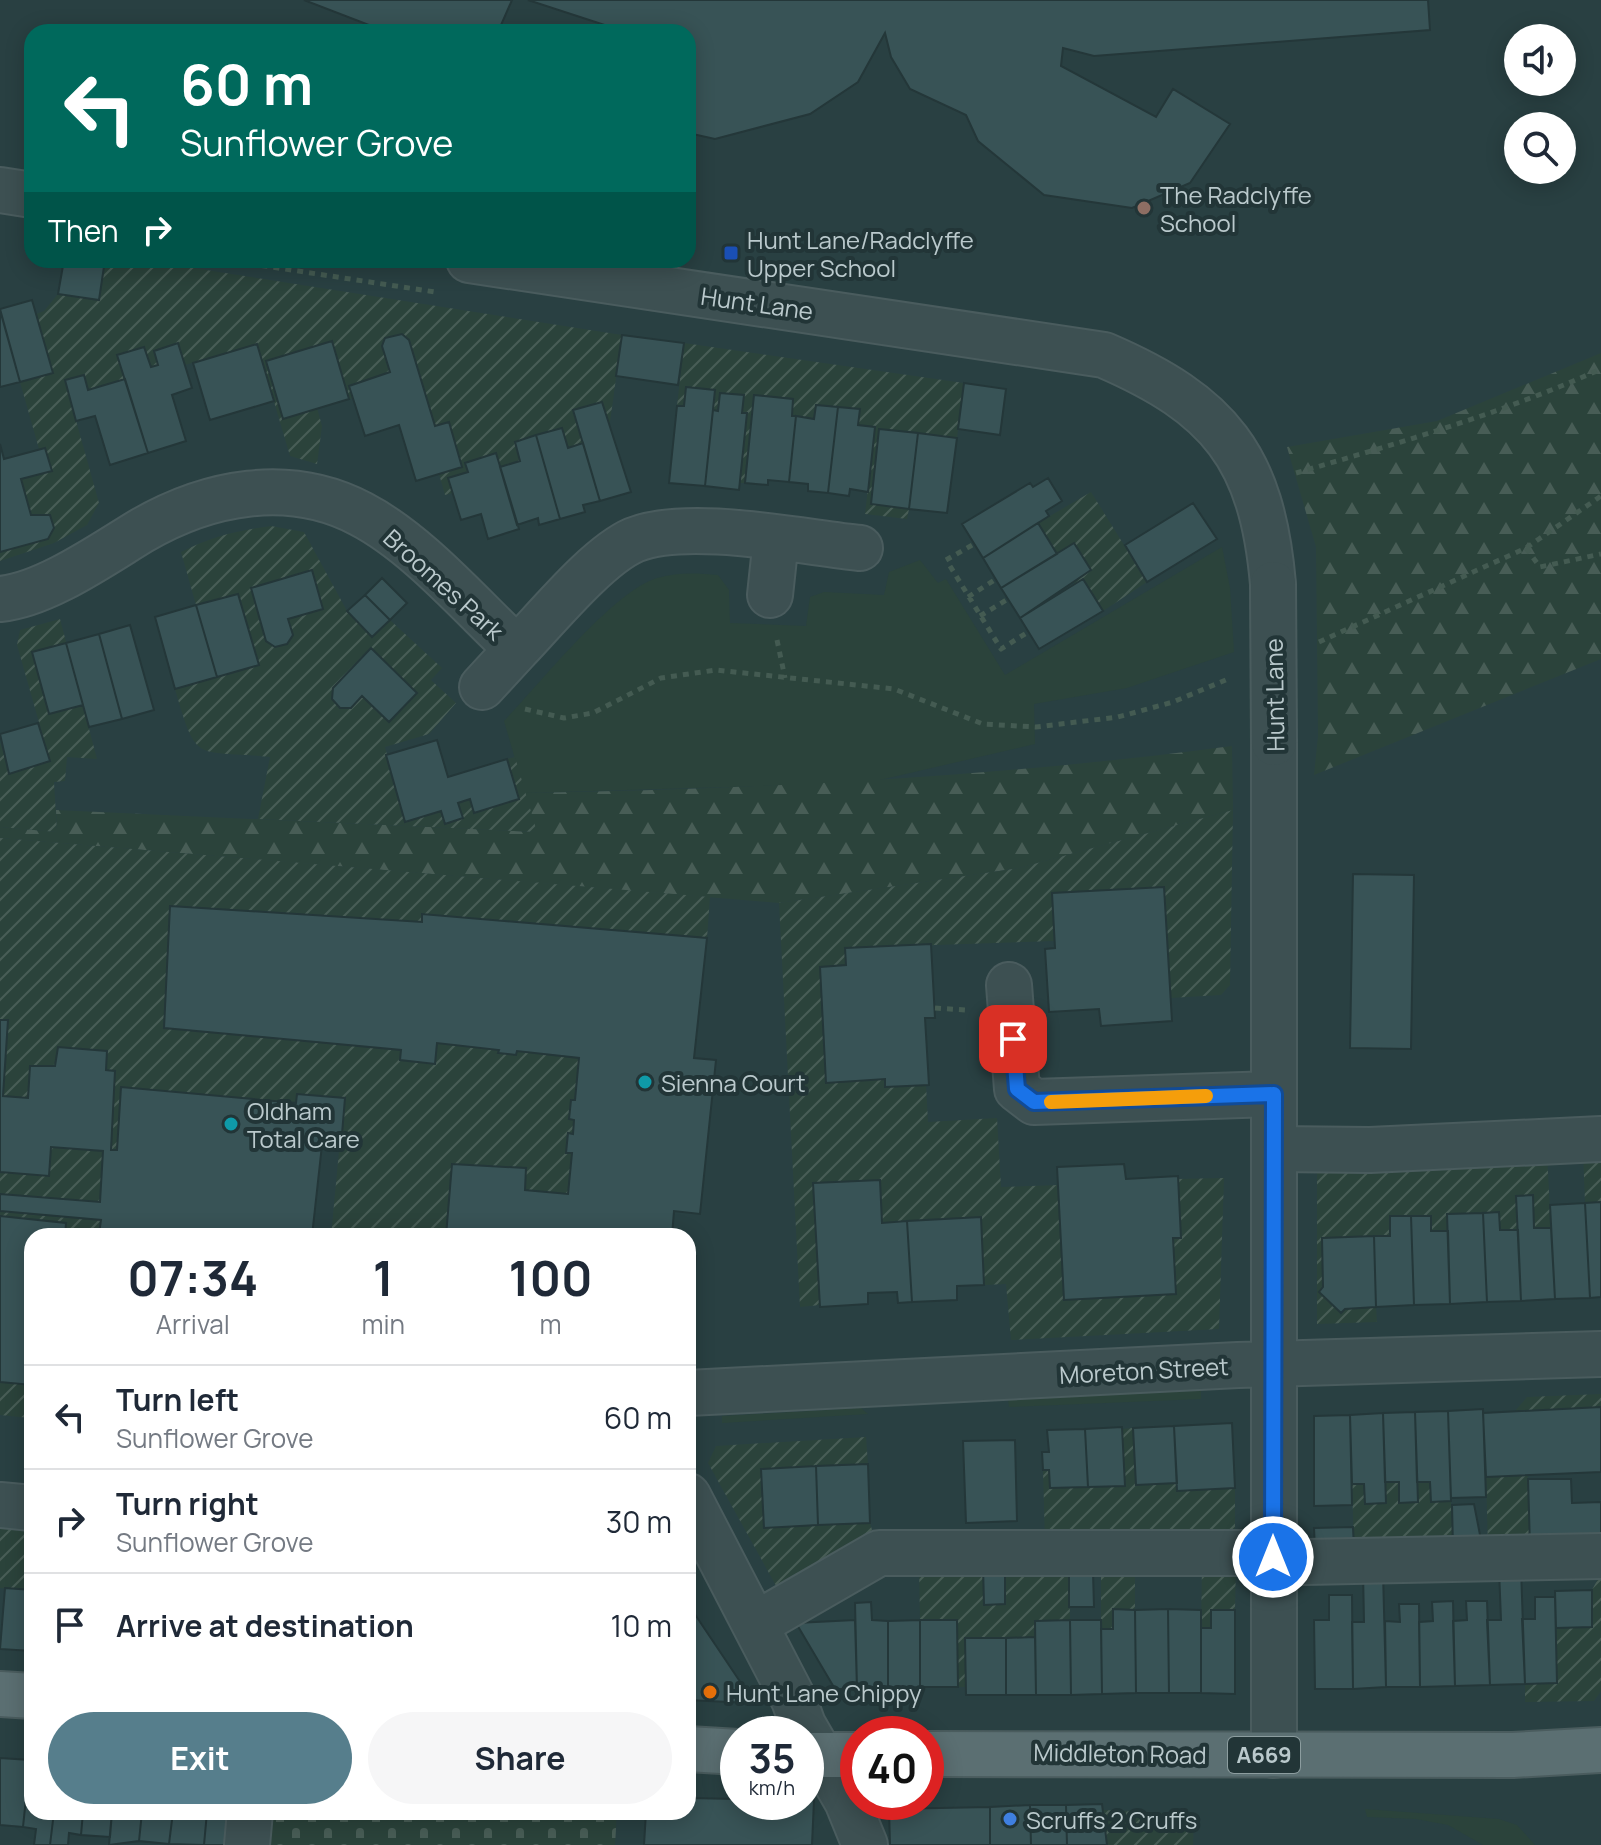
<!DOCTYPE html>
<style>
body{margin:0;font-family:Manrope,sans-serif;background:#f6f6f7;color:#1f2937;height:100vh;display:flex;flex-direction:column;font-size:30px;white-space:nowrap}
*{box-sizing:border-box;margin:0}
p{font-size:26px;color:#747a83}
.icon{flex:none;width:44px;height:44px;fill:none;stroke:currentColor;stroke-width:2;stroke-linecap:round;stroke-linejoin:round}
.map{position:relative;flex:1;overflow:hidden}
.side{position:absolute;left:24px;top:1228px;width:672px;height:592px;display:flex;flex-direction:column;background:#fff;border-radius:24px;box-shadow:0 4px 20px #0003}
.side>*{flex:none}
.top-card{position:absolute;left:24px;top:24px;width:672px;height:244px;border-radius:24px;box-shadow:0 4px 20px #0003;background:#00695c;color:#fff;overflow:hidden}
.tools{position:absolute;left:1504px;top:24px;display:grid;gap:16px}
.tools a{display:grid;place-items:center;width:72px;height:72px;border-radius:50%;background:#fff;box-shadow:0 4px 20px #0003;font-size:40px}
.speed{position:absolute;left:720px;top:1716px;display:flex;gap:16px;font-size:40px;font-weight:700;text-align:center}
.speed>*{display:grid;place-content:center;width:104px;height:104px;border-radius:50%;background:#fff;box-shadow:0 4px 20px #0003;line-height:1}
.speed small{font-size:20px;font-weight:400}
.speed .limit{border:12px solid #d22;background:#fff;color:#111}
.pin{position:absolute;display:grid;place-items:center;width:68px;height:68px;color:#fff;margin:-34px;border-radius:16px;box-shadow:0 4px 12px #0006}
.me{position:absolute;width:88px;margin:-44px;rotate:0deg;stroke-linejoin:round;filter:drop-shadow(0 0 6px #0008)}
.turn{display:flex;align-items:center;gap:28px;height:168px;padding:0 24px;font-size:36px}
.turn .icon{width:104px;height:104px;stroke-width:2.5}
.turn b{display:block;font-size:56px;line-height:68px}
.then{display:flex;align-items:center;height:76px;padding:0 24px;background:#0003;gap:16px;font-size:30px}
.eta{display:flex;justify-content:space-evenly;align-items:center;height:136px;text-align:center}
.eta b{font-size:48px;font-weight:700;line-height:56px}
.cta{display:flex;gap:16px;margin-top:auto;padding:16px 24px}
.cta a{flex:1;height:92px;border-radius:48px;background:#567e8c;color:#fff;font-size:32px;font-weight:700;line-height:92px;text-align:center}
.cta a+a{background:#f6f6f7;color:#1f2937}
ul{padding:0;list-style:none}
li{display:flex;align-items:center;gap:24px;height:104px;padding:0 24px;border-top:2px solid #e0e1e3}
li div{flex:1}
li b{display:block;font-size:30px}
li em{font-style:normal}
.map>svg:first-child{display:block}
.grass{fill:#2b433b}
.forest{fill:url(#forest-firs)}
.cemetery{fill:url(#cemetery-stones)}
.garden{fill:url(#garden-furrows);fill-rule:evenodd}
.building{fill:#385356;stroke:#243739;stroke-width:2}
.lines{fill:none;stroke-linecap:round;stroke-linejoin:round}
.minor-casing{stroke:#4a5c5e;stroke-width:48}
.major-casing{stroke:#4a5c5e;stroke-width:48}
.path{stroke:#445b52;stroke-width:5;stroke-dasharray:6 6;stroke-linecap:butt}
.minor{stroke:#3d5052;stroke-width:44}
.major{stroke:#5b6f72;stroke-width:44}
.minor-bridge-casing{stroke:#4a5c5e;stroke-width:48;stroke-linecap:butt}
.minor-bridge{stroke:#3d5052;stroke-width:44}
.route-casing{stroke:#114b97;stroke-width:20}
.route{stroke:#1a73e8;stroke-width:14}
.slow{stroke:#f59e0b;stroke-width:14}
.education-dot{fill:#8d6e63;stroke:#223537;stroke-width:3}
.transit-dot{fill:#1a4fb4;stroke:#223537;stroke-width:3}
.culture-dot{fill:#0f9aa8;stroke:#223537;stroke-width:3}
.food-dot{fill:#e8710a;stroke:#223537;stroke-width:3}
.shop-dot{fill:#3f7fe0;stroke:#223537;stroke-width:3}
.labels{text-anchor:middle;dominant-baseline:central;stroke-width:8;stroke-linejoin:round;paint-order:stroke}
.shield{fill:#223537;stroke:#8c9d9f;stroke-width:2}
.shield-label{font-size:22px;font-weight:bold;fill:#bac9cc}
.poi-label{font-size:24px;fill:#bac9cc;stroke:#223537;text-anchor:start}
.street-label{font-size:24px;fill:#bac9cc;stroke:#223537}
</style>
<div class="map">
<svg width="1601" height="1845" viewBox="0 0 1601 1845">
<defs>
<pattern id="forest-firs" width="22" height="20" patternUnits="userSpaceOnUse" patternTransform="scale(2)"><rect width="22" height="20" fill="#2b433b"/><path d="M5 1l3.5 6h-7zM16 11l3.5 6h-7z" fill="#485d56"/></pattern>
<pattern id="cemetery-stones" width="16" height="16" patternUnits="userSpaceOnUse" patternTransform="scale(2)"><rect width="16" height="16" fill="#2b433b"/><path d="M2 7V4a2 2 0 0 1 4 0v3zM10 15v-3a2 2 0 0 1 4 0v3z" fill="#485d56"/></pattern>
<pattern id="garden-furrows" width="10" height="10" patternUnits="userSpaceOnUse" patternTransform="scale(2)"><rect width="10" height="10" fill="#2b433b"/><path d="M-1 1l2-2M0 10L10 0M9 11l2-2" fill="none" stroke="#485d56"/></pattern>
</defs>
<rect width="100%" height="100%" fill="#294042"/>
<!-- grass -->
<path class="grass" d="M1222,547L1230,588L1234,652L1127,688L1034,704L1035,744L867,783L525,793L504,721C538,686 613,591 657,578C678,572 696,573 718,575L729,590L730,623L806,626L810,597L824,592L884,595L889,572L920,560L938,583L946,579L1005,675Z
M1201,1390V1399L1009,1407L1008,1400Z
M861,1408L868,1414L722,1423V1416Z
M1365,1809L1499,1819L1517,1825L1535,1845H1483L1448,1825L1416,1819L1367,1817Z"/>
<!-- forest -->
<path class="forest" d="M1601,353V659L1314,775L1318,736L1316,547L1287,447L1437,421Z
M1232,746L1233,810L1019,868L779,903L0,838V827L57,832L56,810L536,832L525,793C762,789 997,777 1232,746Z"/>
<!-- cemetery -->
<path class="cemetery" d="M265,1812H617L615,1845H262Z"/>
<!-- garden -->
<path class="garden" d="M105,260H142L622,335L610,422L607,423L601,402L574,410L583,443L568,448L536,435L515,442L520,461L500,467L495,453L465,462L468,472L448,478L453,493L445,495L439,474L462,467L435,426L410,340L402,334L385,338L390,372L349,385L353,398L317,408L322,426L317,464L290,456L257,344L185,365L178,343L154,351L158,365L151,367L144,347L118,355L125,379L88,390L83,375L65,381L99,503L87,525L54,543L0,561V552L48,539L54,528L50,515H31L21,479L52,471L45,448L39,449L20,382L53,372L36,314L44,311L58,294L98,300Z
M684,343L964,383L957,438L879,429L871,504L909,509L907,519L865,514L875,428L858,425L860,409L816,405L814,419L792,416L793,399L755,395L745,483H740L747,413H742L744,395L720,393L718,411L713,410L715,390L686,387L684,406H677Z
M1091,492L1147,582L1103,611L1083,580L1075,584L1073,581V543L1057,554L1038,523Z
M271,526L304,532L347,611L372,636L390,620L442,668L431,680L456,703L429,734L385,747L405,822L441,811L446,824L462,818L458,803L470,799L507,759L515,757L537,832L258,819L270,757C195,749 197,766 175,689L259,665L239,594L196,605L181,552C209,537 239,530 271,526ZM312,571L323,609L288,619L292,635L287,644L275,647L266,640L251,588Z
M60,619L97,759L67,757L65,781L54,782L57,832L0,827V742L10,774L50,761L17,645L20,630Z
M1233,810L1230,985L1221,995L1170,998L1163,887L1052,893L1054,941L846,948V965L820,967L826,1082L885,1079L926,1084L928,1122L997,1118L1001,1187L1059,1185L1065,1300L1176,1294L1173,1238L1181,1237L1178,1179L1224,1178L1219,1329L1011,1340L1006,1284L984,1285L981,1217L882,1223L879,1180L813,1184L820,1305L800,1307L779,903L1019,868Z
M0,838L710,897L707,938L423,914L422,922L171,906L164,1028L401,1050L400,1060L434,1064L437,1043L499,1050V1053L515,1055L517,1051L579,1058L575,1100H571L569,1118L574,1120L573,1134L567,1133L566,1153H572L568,1194L525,1190L526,1168L452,1165L446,1236H331L344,1098L297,1094L296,1103L121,1087L117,1150H111L115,1071L106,1070V1051L58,1047L55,1066H30L28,1098L3,1096L8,1021L0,1020Z
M51,1147L103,1151L100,1202L0,1194V1172L49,1176Z
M1601,1151V1202L1585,1203L1583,1152Z
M1547,1154L1551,1228H1534L1532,1195L1516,1196L1518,1230H1500L1499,1212L1447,1214L1448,1231H1431L1430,1216H1390V1236L1322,1238L1323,1287L1319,1293L1341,1313L1345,1309L1376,1307L1377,1322L1317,1324V1168Z
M0,1211L101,1220L99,1234L110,1236H65L66,1223L0,1216Z
M0,1382L32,1385L30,1418L0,1415Z
M1601,1394V1407L1515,1411L1527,1397Z
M1133,1428L1136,1484L1177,1483L1178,1491L1235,1488V1542H1045L1043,1470H1049L1050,1488L1125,1486L1122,1429Z
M866,1437L868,1464L764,1527L870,1523L875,1540L780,1593L708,1463L716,1446Z
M1528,1476L1530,1546L1488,1547L1486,1477Z
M1385,1482H1399L1400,1503L1418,1502L1417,1482H1430L1431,1502L1451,1501L1453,1548L1354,1549L1352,1484H1364L1365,1504Z
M0,1523L32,1526V1590L0,1588Z
M1101,1564H1135V1610L1113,1609V1629H1101Z
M1069,1565L1070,1620L1035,1621V1637L966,1638V1687H958L957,1620H920L919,1567L983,1566L984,1605L1005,1604V1566Z
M1202,1565H1236L1235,1610H1211V1628H1201Z
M1601,1573V1691L1594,1701L1525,1702V1684L1557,1683L1556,1628L1592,1627V1590Z
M1102,1804L1104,1810L1194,1815L1193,1845H1107Z"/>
<!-- building -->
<path class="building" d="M304,0H512L498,32H387Z
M528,0H1428L1430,30L1094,56L1063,48L1061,66L1156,117L1173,89L1230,124L1190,183L1132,208L1044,195L978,141L966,115L910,89L891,57L885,33L858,82L810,114L715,139L688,133V32H626Z
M64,260H105L99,300L58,294Z
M32,300L53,373L20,382L0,309Z
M0,310L20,382L0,387Z
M402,334L409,340L435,426L449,422L462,467L416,481L399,425L365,436L349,386L390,372L382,346L385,338Z
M622,335L684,343L678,385L616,376Z
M332,341L349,399L283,419L266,361Z
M178,343L192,388L172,395L186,441L148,453L117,355L144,347L151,367L158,365L154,351Z
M257,344L274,401L210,420L193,363Z
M84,375L88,390L125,379L148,453L110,465L95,416L76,421L65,380Z
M964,383L1006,389L1000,435L958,429Z
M686,387L715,390L705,486L669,483L677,406H684Z
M720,393L744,395L742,413H747L739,490L705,486L713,410L718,411Z
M754,395L793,399L792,416H796L789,482L768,480V485L745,483Z
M602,402L631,492L600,501L573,410Z
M816,405L838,407L828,493L808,491V484L789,482L796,416L814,419Z
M838,407L860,409L858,425L875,427L868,492L850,489L849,496L828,493Z
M562,428L568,448L583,443L600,501L583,505L585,512L560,519L536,435Z
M879,429L918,433L909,509L871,504Z
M918,433L957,438L947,513L909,509Z
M536,435L560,519L539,525L538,518L517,525L500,467L520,461L515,442Z
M0,444L4,459L45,448L52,471L21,479L31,515H50L54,528L48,539L0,552Z
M496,453L519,529L488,539L481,514L461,520L448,478L468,472L465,463Z
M1048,478L1062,501L1046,511L1049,516L983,558L962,524L1030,483L1033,487Z
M1193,503L1217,539L1147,582L1125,545Z
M1038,523L1057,554L1001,588L983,558Z
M1074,543L1091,570L1020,618L1001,588Z
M312,570L323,609L288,619L293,635L287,644L275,647L266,641L251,588Z
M382,578L407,603L390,620L365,595Z
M1083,579L1103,611L1039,649L1020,618Z
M238,594L259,665L217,677L196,605Z
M365,595L390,620L372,637L347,611Z
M196,605L217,677L175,689L155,617Z
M130,625L154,710L122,719L99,634Z
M99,634L122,719L89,727L66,643Z
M66,643L83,705L49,714L32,652Z
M371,648L417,693L389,722L362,696L351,708H340L332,699L333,688Z
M38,723L50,761L9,774L0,734Z
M437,740L448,777L507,759L519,799L474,813L470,799L458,803L463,818L445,824L441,811L405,822L386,755Z
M1353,874L1414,875L1411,1049L1350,1048Z
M1164,887L1172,1021L1101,1026L1099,1009L1049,1012L1045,949L1055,948L1052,893Z
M170,906L422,922V914L707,938L694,1058L716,1060L700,1214L674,1211L672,1236H446L452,1164L526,1168L525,1190L568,1194L572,1153H566L568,1133L573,1134L574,1120L569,1119L571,1100H575L579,1058L517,1051L516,1055L498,1053L499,1050L437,1043L435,1064L400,1060L401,1050L164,1028Z
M931,944L935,1018H925L929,1085L885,1087V1079L826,1083L820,967L846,965L845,948Z
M0,1020H8L3,1096L28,1098L30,1066H55L58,1047L107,1051L106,1070L115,1071L111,1150H117L121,1087L296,1103L297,1094L345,1098L341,1146L322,1145L312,1236H110L99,1234L101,1220L0,1211V1194L100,1202L103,1151L51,1147L49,1176L0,1172Z
M1124,1164L1126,1179L1178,1176L1181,1238H1173L1176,1294L1064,1300L1057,1167Z
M880,1180L882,1223L907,1221L912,1302L898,1303L897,1292L868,1293V1304L820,1307L813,1183Z
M1533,1195L1534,1228H1551L1555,1299L1521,1301L1516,1196Z
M1601,1202V1297L1590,1298L1585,1203Z
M1585,1203L1590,1298L1555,1299L1550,1205Z
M1499,1212L1500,1230H1518L1521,1301L1487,1302L1483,1213Z
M1483,1213L1487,1302L1450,1304L1447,1214Z
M0,1216L66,1223L65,1236H32V1385L0,1382Z
M1390,1216H1411L1414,1305L1376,1307L1374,1236H1390Z
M1411,1216H1431V1231H1448L1450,1304L1414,1305Z
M981,1217L984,1285L957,1286V1300L912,1302L907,1221Z
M1374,1236L1376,1307L1345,1309L1341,1313L1319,1292L1323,1287L1322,1238Z
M688,1256H696L692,1320L688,1319Z
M1601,1407V1472L1486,1477L1483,1413Z
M1483,1409L1486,1497L1451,1498L1448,1411Z
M1448,1411L1451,1501L1431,1502L1430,1482H1417L1415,1412Z
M1415,1412L1418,1502L1399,1503V1482H1385L1383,1413Z
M1383,1413L1386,1503L1365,1504L1364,1484H1352L1350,1415Z
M1350,1415L1352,1505L1314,1506V1416Z
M1232,1423L1235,1488L1177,1491L1174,1426Z
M1174,1426L1177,1483L1136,1485L1133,1428Z
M1122,1427L1125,1486L1088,1487L1085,1429Z
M1085,1429L1088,1487L1050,1488L1049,1470H1043L1042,1452H1049L1047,1430Z
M1015,1440L1017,1521L966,1523L963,1441Z
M868,1464L870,1523L818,1525L816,1466Z
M816,1466L818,1525L764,1528L761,1469Z
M1528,1479H1571L1572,1503L1601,1502V1546H1530Z
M1474,1504L1481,1540L1453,1548L1452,1505Z
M1353,1527L1354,1549L1315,1550L1314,1528Z
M983,1566H1005V1604L984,1605Z
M1521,1568L1525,1684L1490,1685L1487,1620H1501L1499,1569Z
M1093,1572L1094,1607H1069V1573Z
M1363,1572H1383L1386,1687L1353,1689L1352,1622H1364Z
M5,1588L32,1590V1651L0,1649Z
M1592,1590V1627L1556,1628L1555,1591Z
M1329,1595H1352L1353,1689H1315L1314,1620H1329Z
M1535,1597H1555L1557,1683L1525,1684L1522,1619H1535Z
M1453,1601L1455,1686L1420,1687L1419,1622L1433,1621L1432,1602Z
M1466,1601H1487L1490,1685L1455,1686L1453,1621L1467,1620Z
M871,1602L872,1620L888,1621V1688L857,1689L855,1603Z
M688,1604L749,1695V1703L688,1700Z
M1399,1604H1419L1420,1687H1386L1385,1621L1400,1622Z
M1113,1609L1135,1610L1136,1693L1102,1694L1101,1629H1113Z
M1168,1609L1201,1610V1693H1169Z
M1168,1609L1169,1693H1136L1135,1610Z
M1211,1610H1235V1694L1201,1693V1628H1211Z
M855,1620L857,1689H835L796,1623Z
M920,1620H957L958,1687H920Z
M920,1620V1687L888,1688V1621Z
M1070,1620H1101L1102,1694L1071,1695Z
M1070,1620L1071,1695H1036L1035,1621Z
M1035,1637L1036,1695H1006V1638Z
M965,1638H1006V1695H966Z
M0,1758L30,1760L23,1827L0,1825Z
M30,1760L32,1812H54L50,1845H34L36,1829L23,1827Z
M688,1798L738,1799V1802L814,1800L812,1845H644L646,1812H688Z
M1102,1804L1107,1845H1067L1066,1805Z
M1030,1805L1031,1845H990V1807Z
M1030,1805H1066L1067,1845H1031Z
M990,1807V1845H890L889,1809Z
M54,1812H83L81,1835L69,1833L68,1845H50Z
M83,1812H112L110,1837L81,1835Z
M112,1812H142L139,1841L109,1845Z
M142,1812H173L169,1844L139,1841Z
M173,1812H207L204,1845L169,1844Z
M207,1812H239L235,1845H204Z"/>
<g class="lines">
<!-- minor casing -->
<g class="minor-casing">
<path id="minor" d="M0,190L32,195
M469,260L1104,355C1220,405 1262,457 1273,584
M770,595L776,539
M0,599C45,595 103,554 141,531C208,492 289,476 361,514C417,543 470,605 517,649C546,619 597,556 634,540C688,518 801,542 860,548
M482,687L517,649
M1009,985L1017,1089L1034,1102L1274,1094
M1275,1149L1370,1150L1601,1139
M688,1393L1238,1365L1601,1354
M688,1496L794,1700L803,1725L847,1801L865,1845
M0,1505L32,1508
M756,1624L879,1553H1242L1305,1562L1601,1556
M1274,1755V743
M247,1845L250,1812"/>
</g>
<!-- major casing -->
<g class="major-casing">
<path id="major" d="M0,1694L32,1696
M688,1749L738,1752
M926,1754L1513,1755L1601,1750
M806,1755H858"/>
</g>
<!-- path -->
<path class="path" d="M226,260L435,292
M1296,473C1399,443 1503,413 1601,369
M1526,548L1540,567L1601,554
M946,560L974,544
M950,566L1001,649L1028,632
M968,597L996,579
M980,616L1008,599
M777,640L785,678
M1319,642L1526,548L1601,496
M525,709L564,718L593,713L661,678L716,670L894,689L983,724L1036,727L1118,717L1173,702L1228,679
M935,1008L965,1010"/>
<!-- minor -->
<use href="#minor" class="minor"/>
<!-- major -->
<use href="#major" class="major"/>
<!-- minor-bridge casing -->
<g class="minor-bridge-casing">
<path id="minor-bridge" d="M1273,584L1274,743"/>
</g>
<!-- minor-bridge -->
<use href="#minor-bridge" class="minor-bridge"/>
</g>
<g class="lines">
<!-- route casing -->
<g class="route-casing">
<path id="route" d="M1013,1039L1017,1089L1034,1102L1274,1094L1273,1557"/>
</g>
<!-- route -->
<use href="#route" class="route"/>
<!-- slow -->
<path class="slow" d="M1051,1102L1206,1096"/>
</g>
<!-- markers -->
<circle class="education-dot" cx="1144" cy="208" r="8"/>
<rect class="transit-dot" x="723" y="245" width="16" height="16" rx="4"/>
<g class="culture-dot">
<circle cx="645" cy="1082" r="8"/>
<circle cx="231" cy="1124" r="8"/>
</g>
<circle class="food-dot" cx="710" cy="1692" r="8"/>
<circle class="shop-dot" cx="1010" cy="1819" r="8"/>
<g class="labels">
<!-- shield labels -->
<rect class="shield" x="1228" y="1737" width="72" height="36" rx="6"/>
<g class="shield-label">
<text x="1264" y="1755">A669</text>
</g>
<!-- poi labels -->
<g class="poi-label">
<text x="1160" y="194">The Radclyffe<tspan x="1160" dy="28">School</tspan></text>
<text x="747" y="239">Hunt Lane/Radclyffe<tspan x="747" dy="28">Upper School</tspan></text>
<text x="661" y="1082">Sienna Court</text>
<text x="247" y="1110">Oldham<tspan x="247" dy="28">Total Care</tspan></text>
<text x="726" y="1692">Hunt Lane Chippy</text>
<text x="1026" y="1819">Scruffs 2 Cruffs</text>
</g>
<!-- street labels -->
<g class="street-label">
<text transform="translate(757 303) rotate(8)">Hunt Lane</text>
<text transform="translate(444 584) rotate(42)">Broomes Park</text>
<text transform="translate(1274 695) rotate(-91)">Hunt Lane</text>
<text transform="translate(1144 1370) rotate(-3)">Moreton Street</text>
<text transform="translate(1120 1753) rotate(1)">Middleton Road</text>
</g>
</g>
</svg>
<div class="tools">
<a><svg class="icon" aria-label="sound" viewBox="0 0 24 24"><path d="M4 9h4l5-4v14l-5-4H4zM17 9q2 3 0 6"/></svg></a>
<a><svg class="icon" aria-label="search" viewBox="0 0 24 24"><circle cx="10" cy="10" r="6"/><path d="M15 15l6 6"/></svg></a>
</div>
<div class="speed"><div>35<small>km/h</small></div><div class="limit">40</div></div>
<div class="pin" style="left:1013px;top:1039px;background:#d93025"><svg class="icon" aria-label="arrive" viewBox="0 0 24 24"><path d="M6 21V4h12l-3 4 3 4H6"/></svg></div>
<svg class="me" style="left:1273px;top:1557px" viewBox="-20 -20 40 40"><circle r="17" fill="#1a73e8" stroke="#fff" stroke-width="3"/><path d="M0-11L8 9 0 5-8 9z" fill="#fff"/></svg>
<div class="top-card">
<div class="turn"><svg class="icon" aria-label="left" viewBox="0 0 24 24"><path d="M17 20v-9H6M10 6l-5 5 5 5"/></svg><div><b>60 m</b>Sunflower Grove</div></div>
<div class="then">Then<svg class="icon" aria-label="right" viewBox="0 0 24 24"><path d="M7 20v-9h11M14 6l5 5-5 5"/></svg></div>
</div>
<section class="side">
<div class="eta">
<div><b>07:34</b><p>Arrival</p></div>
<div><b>1</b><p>min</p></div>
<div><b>100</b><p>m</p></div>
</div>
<ul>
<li><svg class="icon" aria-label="left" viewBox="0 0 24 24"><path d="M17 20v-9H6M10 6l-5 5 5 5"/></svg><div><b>Turn left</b><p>Sunflower Grove</p></div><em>60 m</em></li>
<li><svg class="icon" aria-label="right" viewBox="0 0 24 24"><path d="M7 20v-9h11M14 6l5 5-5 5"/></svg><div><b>Turn right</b><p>Sunflower Grove</p></div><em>30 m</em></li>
<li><svg class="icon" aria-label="arrive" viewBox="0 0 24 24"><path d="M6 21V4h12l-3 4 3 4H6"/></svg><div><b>Arrive at destination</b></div><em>10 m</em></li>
</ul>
<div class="cta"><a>Exit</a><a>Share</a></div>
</section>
</div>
